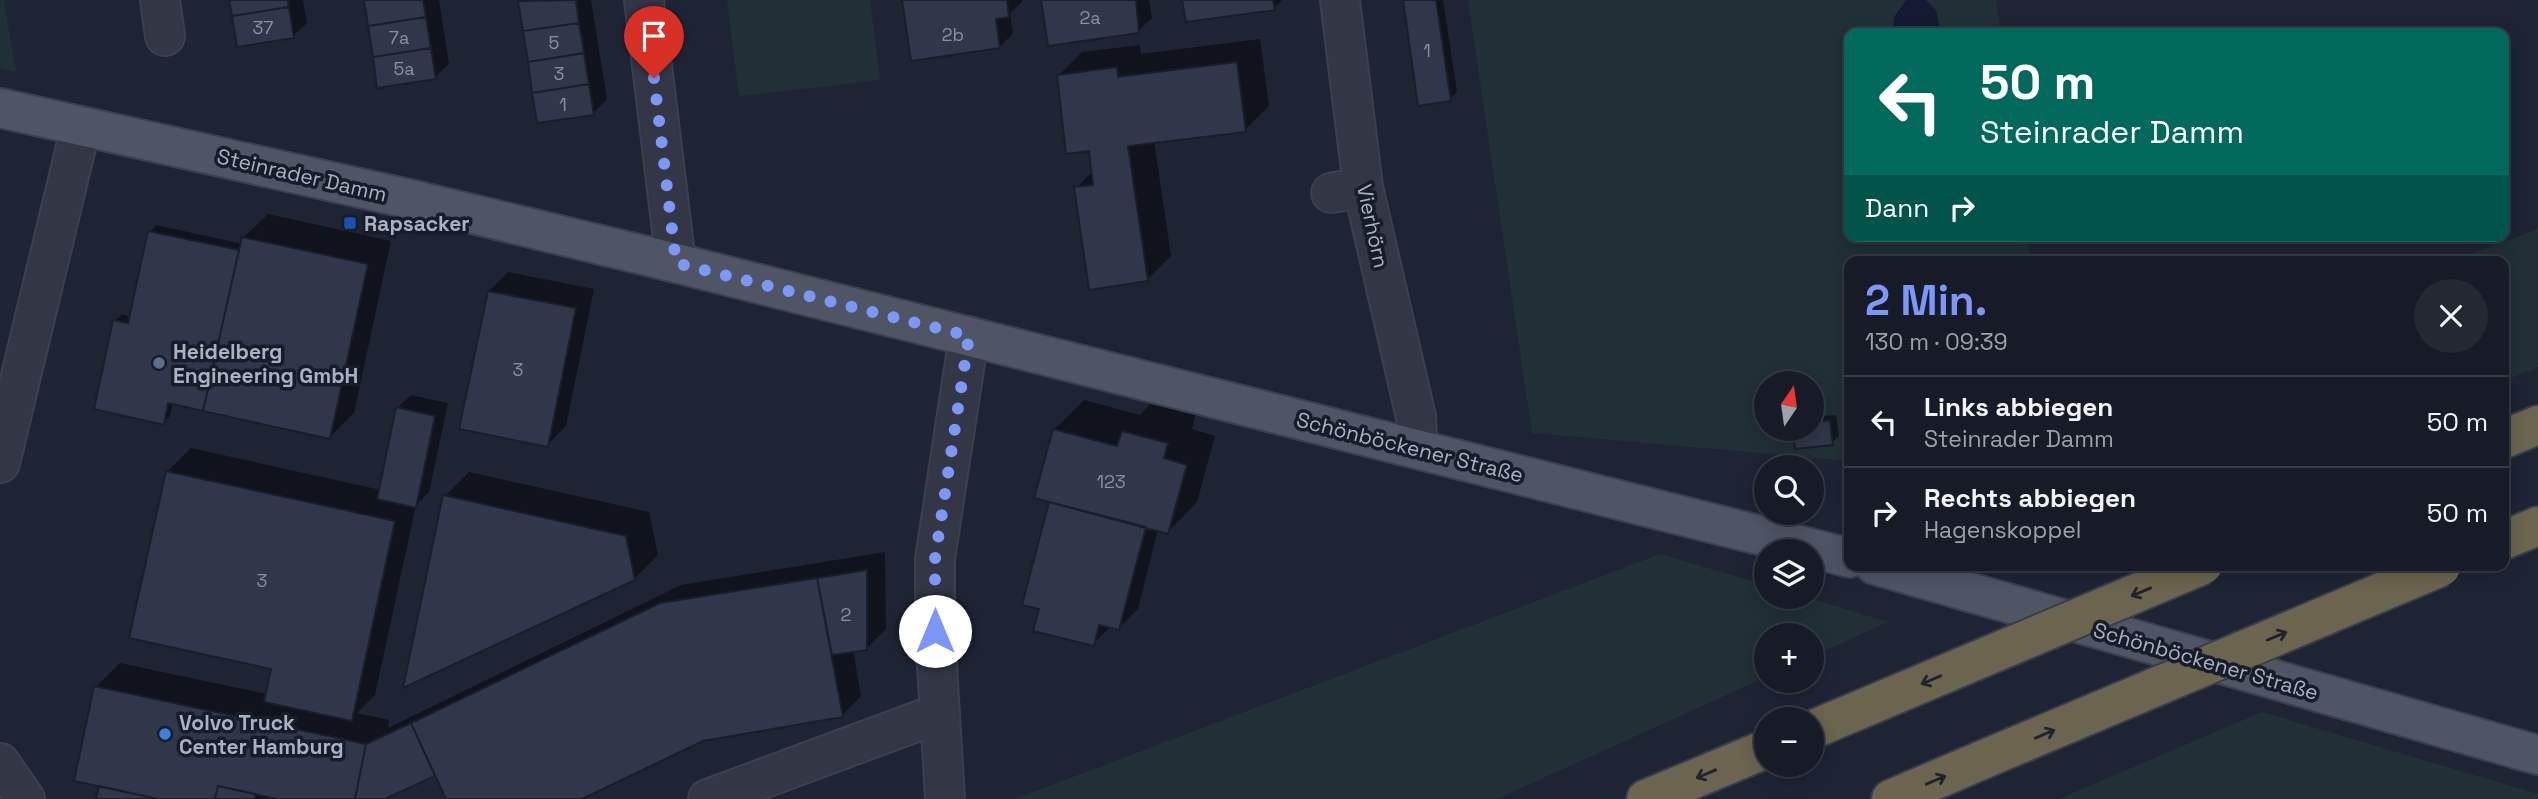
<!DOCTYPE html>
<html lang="de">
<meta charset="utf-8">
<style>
body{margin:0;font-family:"Space Grotesk",sans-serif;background:#232833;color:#f1f3f6;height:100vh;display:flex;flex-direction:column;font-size:26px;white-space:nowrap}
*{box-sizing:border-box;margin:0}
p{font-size:23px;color:#9ea1a7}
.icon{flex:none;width:38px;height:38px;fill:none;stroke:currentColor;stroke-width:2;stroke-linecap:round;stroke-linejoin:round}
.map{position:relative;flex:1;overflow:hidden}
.drawer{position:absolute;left:1844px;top:256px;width:665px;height:315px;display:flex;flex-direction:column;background:#161b27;border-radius:14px;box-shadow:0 4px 18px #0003,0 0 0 2px #353944}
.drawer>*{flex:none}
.hud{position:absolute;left:1844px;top:28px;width:665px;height:214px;border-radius:14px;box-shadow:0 4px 18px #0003,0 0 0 2px #353944;background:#00695c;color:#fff;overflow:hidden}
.needle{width:46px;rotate:13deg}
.fabs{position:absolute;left:1754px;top:371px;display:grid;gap:14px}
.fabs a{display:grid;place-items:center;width:70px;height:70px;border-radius:50%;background:#161b27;box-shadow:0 4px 18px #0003,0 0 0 2px #353944;font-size:35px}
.pin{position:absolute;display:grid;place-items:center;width:60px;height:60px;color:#fff;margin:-72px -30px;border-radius:50% 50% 50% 0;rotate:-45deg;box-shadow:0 0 7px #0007}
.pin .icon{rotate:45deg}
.me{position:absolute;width:77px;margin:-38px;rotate:0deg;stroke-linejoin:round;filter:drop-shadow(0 0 5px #0008)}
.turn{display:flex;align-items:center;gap:24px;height:147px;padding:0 21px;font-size:32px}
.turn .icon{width:91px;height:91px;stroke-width:2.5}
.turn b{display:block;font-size:49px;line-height:60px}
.then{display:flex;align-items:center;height:66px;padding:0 21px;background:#0003;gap:14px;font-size:26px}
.round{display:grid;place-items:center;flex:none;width:74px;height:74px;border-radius:37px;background:#232833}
.headline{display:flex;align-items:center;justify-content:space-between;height:119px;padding:0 21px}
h1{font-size:42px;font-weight:700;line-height:52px;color:#7c97f7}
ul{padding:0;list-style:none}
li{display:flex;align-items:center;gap:21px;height:91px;padding:0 21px;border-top:2px solid #353944}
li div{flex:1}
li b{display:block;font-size:26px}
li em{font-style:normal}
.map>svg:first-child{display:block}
.green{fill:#203036;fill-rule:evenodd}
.water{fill:#131a31}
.shadow{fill:#0007}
.building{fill:#30374b;stroke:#191e2b;stroke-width:2}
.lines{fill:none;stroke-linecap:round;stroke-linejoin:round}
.minor-casing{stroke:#3b404e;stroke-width:42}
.major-casing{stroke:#3b404e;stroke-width:42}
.highway-casing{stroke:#393e4c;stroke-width:42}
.minor{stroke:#323645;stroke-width:38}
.major{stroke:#4f5565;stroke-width:38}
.highway{stroke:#6b654f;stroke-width:38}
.highway-bridge-casing{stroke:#393e4c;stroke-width:42;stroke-linecap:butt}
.highway-bridge{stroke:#6b654f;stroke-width:38}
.oneway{stroke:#1f232d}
.route{stroke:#7c97f7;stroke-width:12;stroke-dasharray:0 21.6}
.transit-dot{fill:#1a4fb4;stroke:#171c29;stroke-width:2.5}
.service-dot{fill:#5c6f8a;stroke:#171c29;stroke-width:2.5}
.shop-dot{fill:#3f7fe0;stroke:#171c29;stroke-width:2.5}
.labels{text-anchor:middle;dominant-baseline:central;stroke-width:7;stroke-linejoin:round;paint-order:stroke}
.number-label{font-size:18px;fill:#8a90a3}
.street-label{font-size:21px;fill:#abb0c3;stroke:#171c29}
.poi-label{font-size:21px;font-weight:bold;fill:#abb0c3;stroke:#171c29;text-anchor:start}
</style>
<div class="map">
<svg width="2538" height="799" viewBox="0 0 2538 799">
<rect width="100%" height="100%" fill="#1e2434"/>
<!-- green -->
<path class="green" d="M0,0H4L16,72L0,68Z
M727,0H870L880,80L739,96Z
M1468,0H1996L2001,33H1850V236H2027L2030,261H1850V461L1532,433ZM1766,383H1811V429H1766Z
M2538,229V367L2504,381V261H2452Z
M1660,554L1766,585V597H1805L1888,622L1811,657V635H1766V677L1497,799H1015Z
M2262,712L2538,794V799H2059Z"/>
<!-- water -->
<path class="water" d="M1906,0H1926L1936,10L1941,33H1893L1894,17Z"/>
<!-- shadow -->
<path class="shadow" d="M231,0H303L307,23L293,36Z
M365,0H439L449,64L435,77Z
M520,0H591L607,99L593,113L539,121Z
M904,0H1022V2L1010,13L1013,33L1000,47Z
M1043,0H1149L1152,18L1138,31Z
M1184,0H1282L1274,8Z
M1404,0H1443L1457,92L1450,99Z
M1260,39L1269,106L1245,130L1154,141L1171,256L1147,280L1076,188L1093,171L1091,149L1058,76L1082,52L1140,45L1141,54Z
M268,214L391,241L354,413L330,437L173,402L170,416L163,423L115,321L122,314L131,317L150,232L156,225L243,244L244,237Z
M508,272L594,289L566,426L547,445L489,291Z
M411,395L448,403L429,492L416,505L375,695L357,713L389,720L388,728L681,585L885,552L886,629L867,648L853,650L861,696L842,716L703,740L578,799H449L436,772L381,799H286L270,796L269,799H98L101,785L96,687L120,663L267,694L273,668L167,472L191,448L381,490L397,408Z
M1084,400L1140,415L1152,402L1196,413L1192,429L1215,436L1197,502L1168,532L1158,529L1138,609L1119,628L1111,626L1093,644L1041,607L1054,430Z
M1836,415L1839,436L1832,443L1797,447L1795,429H1811V417Z
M469,472L649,512L658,555L634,579L445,496Z"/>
<!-- building -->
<path class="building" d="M229,0H288L289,7L232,16Z
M364,0H423L426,17L368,26Z
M576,0L579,23L523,31L518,1Z
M902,0H1007L1009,17L996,19L1000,48L911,61Z
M1041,0H1136L1139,33L1048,46Z
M1182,0H1273L1275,10L1186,22Z
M1403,0H1436L1451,101L1418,106Z
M289,7L294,38L237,47L232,16Z
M426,17L431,48L373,57L368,26Z
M579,23L584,53L528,62L523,31Z
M431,48L436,79L377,88L373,57Z
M584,53L589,84L532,93L528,62Z
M1237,62L1246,132L1128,146L1148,281L1089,290L1074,187L1093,185L1089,151L1066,154L1057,75L1117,67L1118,77Z
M589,84L594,115L537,123L532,93Z
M148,231L239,250L203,411L168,403L164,425L94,409L113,320L128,323Z
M242,237L368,264L330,439L203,411Z
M488,291L576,308L548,447L459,429Z
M396,407L435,416L416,508L377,499Z
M1830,420L1833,445L1795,449L1793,429H1811V423Z
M1053,429L1117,446L1122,431L1168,443L1164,458L1187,465L1168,534L1034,498Z
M166,471L395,521L352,721L264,702L271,669L129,638Z
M443,495L626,536L635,580L403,688Z
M1049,502L1146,527L1119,630L1099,625L1094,646L1033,631L1039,609L1022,605Z
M867,570V650L832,655L817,578Z
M817,578L843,717L703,741L582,799H446L411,723L660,603Z
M94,686L366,744L355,799H277L218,786L215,799H158L74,781Z
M411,723L435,776L385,799H355L366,744Z
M99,786L158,799H96Z
M218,786L256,794L255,799H215Z"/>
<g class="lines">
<!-- minor casing -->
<g class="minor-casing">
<path id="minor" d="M160,0L165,36
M644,0L676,263
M1340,0L1363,187L1416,417L1418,449
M1331,193L1363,187
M0,463L81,126
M0,763L25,799
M708,799L940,713
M945,799L935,631V559L969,336"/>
</g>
<!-- major casing -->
<g class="major-casing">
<path id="major" d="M0,108L414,200L676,263L1850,558
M1875,565L2538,755"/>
</g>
<!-- highway casing -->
<g class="highway-casing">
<path id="highway" d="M2504,439L2538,425
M2504,540L2538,526
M1646,799L1766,749
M1891,799L1982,760"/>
</g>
<!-- minor -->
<use href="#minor" class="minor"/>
<!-- major -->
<use href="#major" class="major"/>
<!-- highway -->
<use href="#highway" class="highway"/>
<!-- highway-bridge casing -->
<g class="highway-bridge-casing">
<path id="highway-bridge" d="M1814,729L2203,565
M1982,760L2441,567"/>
</g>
<!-- highway-bridge -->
<use href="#highway-bridge" class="highway-bridge"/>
</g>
<!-- one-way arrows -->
<defs><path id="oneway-shaft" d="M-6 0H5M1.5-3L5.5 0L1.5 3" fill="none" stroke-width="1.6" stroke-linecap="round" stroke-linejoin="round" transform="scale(1.75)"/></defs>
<g class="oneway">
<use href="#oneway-shaft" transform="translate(2141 592) rotate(157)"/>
<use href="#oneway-shaft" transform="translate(2277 636) rotate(-23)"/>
<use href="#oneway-shaft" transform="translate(1931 680) rotate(157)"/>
<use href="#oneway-shaft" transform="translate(2045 734) rotate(-23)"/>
<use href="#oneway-shaft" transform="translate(1706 774) rotate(157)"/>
<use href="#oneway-shaft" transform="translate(1936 780) rotate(-23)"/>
</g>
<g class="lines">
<!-- route -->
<path class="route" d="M654,78L676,263L969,336L935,559V631"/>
</g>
<!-- markers -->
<rect class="transit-dot" x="343" y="216" width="14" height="14" rx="3.5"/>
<circle class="service-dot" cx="159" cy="363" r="7"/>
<circle class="shop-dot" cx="165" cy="734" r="7"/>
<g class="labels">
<!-- number labels -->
<g class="number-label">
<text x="1090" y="17">2a</text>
<text x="263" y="27">37</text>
<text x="953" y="34">2b</text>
<text x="399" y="37">7a</text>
<text x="554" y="42">5</text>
<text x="1427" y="50">1</text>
<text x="404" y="68">5a</text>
<text x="559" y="73">3</text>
<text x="563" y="104">1</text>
<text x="518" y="369">3</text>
<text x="1111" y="481">123</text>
<text x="262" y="580">3</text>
<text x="846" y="614">2</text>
</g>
<!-- street labels -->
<g class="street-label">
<text transform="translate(302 175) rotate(13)">Steinrader Damm</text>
<text transform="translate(1373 226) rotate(78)">Vierhörn</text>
<text transform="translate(1410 447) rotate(14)">Schönböckener Straße</text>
<text transform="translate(2206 661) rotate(16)">Schönböckener Straße</text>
</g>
<!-- poi labels -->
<g class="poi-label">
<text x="364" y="223">Rapsacker</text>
<text x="173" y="351">Heidelberg<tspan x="173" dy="24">Engineering GmbH</tspan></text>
<text x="179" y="722">Volvo Truck<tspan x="179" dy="24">Center Hamburg</tspan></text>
</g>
</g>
</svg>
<div class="fabs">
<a><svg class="needle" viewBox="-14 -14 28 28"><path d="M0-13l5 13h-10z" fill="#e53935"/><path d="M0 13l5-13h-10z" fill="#9ea1a7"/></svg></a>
<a><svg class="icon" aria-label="search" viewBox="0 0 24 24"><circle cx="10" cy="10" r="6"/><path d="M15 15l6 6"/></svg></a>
<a><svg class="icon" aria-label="layers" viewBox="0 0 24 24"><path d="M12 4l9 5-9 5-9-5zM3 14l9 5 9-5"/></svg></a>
<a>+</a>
<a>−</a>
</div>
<div class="pin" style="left:654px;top:78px;background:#d93025"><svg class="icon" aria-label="arrive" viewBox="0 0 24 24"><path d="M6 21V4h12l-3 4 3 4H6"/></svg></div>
<svg class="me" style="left:935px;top:631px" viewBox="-20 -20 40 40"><circle r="19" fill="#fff"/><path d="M0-13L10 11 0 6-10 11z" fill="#7c97f7"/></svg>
<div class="hud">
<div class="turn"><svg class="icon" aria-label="left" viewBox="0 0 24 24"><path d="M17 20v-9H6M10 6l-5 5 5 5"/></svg><div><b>50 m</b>Steinrader Damm</div></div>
<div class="then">Dann<svg class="icon" aria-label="right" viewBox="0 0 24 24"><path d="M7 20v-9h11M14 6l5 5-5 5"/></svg></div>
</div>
<section class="drawer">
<div class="headline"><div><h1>2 Min.</h1><p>130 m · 09:39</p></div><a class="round"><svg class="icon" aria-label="close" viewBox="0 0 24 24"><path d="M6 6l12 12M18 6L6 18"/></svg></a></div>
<ul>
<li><svg class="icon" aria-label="left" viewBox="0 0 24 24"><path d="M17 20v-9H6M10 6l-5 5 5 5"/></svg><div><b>Links abbiegen</b><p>Steinrader Damm</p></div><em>50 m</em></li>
<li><svg class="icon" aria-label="right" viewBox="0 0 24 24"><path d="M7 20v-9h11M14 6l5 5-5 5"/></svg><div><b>Rechts abbiegen</b><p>Hagenskoppel</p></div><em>50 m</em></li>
</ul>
</section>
</div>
